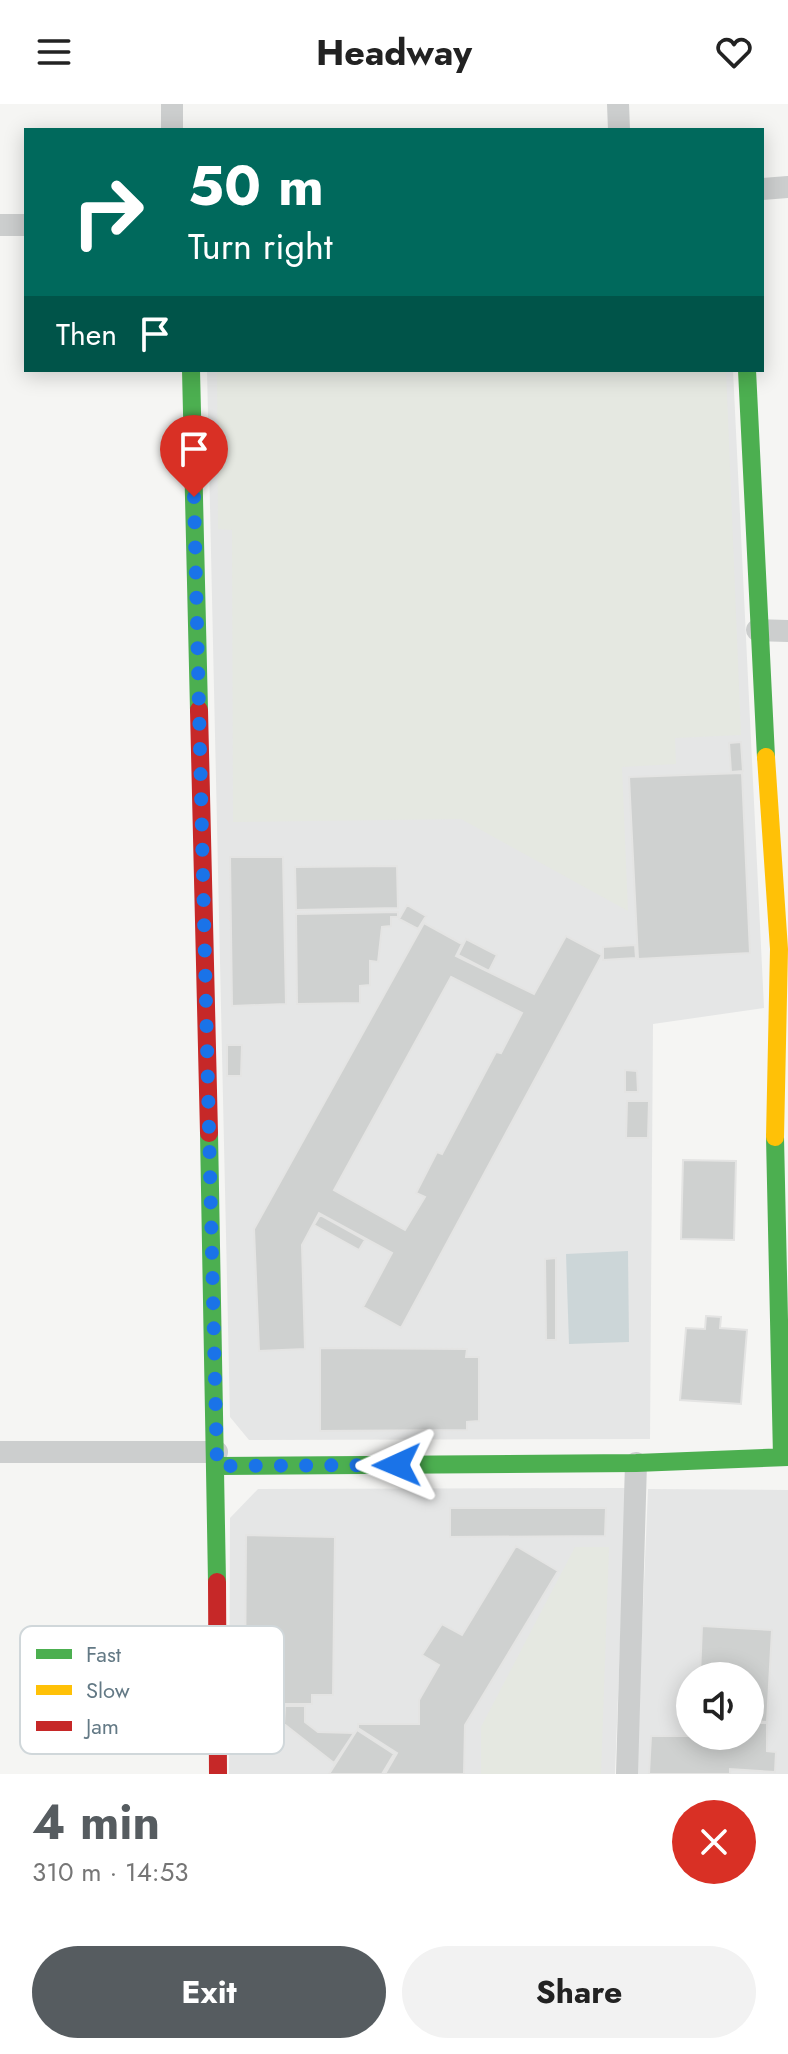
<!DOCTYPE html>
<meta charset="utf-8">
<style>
body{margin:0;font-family:Jost,sans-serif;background:#f2f2f2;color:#222;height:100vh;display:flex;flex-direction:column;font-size:30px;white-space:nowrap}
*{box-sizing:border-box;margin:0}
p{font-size:26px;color:#767676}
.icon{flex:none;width:44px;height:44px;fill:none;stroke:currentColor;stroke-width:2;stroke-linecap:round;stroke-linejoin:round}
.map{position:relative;height:1670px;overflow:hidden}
.panel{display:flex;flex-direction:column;background:#fff;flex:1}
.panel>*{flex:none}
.top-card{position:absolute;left:24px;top:24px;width:740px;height:244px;border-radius:0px;box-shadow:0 4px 20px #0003;background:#00695c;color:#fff;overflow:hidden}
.fabs{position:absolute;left:676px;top:1558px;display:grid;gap:16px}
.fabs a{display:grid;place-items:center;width:88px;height:88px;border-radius:50%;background:#fff;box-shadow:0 4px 20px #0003;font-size:40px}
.pin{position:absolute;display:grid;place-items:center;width:68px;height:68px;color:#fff;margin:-82px -34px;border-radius:50% 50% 50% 0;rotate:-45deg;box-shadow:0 0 8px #0007}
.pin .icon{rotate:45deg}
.me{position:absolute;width:88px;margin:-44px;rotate:269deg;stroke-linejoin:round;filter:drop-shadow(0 0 6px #0008)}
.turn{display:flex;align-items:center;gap:28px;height:168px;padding:0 32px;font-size:36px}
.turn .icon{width:104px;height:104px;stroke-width:2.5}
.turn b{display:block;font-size:56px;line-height:68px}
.then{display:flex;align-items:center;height:76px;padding:0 32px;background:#0003;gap:16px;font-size:30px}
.round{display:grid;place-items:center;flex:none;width:84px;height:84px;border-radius:42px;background:#f2f2f2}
.headline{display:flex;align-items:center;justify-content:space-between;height:136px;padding:0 32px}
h1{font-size:48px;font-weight:700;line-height:60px;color:#565c60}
.cta{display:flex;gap:16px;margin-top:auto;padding:16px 32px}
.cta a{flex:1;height:92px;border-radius:48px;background:#565c60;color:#fff;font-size:32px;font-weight:700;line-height:92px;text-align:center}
.cta a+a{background:#f2f2f2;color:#222}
header{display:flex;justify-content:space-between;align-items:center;height:104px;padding:0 32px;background:#fff;font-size:36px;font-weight:700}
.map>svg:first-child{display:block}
.built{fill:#e5e6e6;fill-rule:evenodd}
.green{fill:#e5e8e1}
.water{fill:#ccd6d8}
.building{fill:#cfd1d0;stroke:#e4e4e3;stroke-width:2;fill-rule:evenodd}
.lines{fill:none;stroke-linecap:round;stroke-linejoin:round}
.street{stroke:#cccece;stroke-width:22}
.fast{stroke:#4caf50;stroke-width:18}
.slow{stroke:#ffc107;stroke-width:18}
.jam{stroke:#c62828;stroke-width:18}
.route{stroke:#1a73e8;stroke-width:14;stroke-dasharray:0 25.2}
.key{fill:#fff;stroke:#d0d7da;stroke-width:2}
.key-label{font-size:22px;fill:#637985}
</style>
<header><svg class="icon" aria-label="menu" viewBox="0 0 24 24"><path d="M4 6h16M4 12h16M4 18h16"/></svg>Headway<svg class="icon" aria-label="heart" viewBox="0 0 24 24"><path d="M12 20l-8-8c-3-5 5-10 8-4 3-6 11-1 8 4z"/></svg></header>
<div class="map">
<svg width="788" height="1670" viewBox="0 0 788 1670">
<rect width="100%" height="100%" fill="#f5f5f3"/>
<!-- built -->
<path class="built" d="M207,266H733L764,904L653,920L650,1335L249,1336L230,1313Z
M626,1384L615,1670H229L230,1414L258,1385Z
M648,1385L788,1386V1670H636ZM690,1572H750V1632H690Z"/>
<!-- green -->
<path class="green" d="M217,266H726L741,631L675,634L676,660L622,663L628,807L461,715L233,718L232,426L218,425Z
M575,1443H609L601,1670H481V1623Z"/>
<!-- water -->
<path class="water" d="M628,1147L629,1238L569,1240L566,1150Z"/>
<!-- building -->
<path class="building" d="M741,638L743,667L731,668L729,639Z
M742,669L750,849L638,855L629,673Z
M230,753H283L286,900L232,902Z
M397,762L398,804L296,806L295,763Z
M407,801L426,812L418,825L399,815Z
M398,808V813H391V822L382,823L378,858L370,857V881L360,882V899L297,900L296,810Z
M424,819L462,840L456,852L534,890L566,832L602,851L401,1224L363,1203L392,1149L319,1109L302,1141L305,1245L259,1247L254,1125ZM451,873L522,909L501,949L496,948L442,1050L437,1048L416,1089L425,1093L405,1126L334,1086Z
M466,835L497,851L489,867L458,851Z
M635,841L636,854L603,856V843Z
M227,941H242L241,972H227Z
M625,966L637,967L638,988H625Z
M627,997H649L648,1034H626Z
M683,1056L736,1057L734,1136L681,1135Z
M320,1111L365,1136L359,1146L314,1121Z
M556,1154V1236H546L545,1155Z
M706,1212L721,1213L720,1224L747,1226L741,1300L680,1296L686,1224L705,1225Z
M320,1244L467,1245L466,1253H479V1317L467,1318V1326L320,1327Z
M450,1404H606L605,1432L450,1433Z
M246,1431L335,1433L333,1591H312V1600H280V1585H245Z
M516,1442L558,1467L465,1621L464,1670H385L397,1649L358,1624V1620H419V1596L439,1561L422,1551L442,1520L462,1531Z
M702,1522L772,1526L767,1618L750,1617V1572H700Z
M285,1602H305V1618L318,1628L354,1629L334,1659L284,1620Z
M750,1619H767V1647L776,1648L775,1668L730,1665V1670H649L651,1632H750Z
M357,1626L394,1650L382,1670H329Z"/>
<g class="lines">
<!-- street -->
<path class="street" d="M618,0L619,26
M172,26V0
M762,85L788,83
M0,121H26
M757,526L788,527
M0,1348H217
M627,1670L636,1359"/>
<!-- fast -->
<path class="fast" d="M191,266L199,606
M747,266L766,653
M209,1029L217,1478
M775,1033L782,1353
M217,1362L636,1359L788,1353"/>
<!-- slow -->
<path class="slow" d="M766,653L779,845L775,1033"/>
<!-- jam -->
<path class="jam" d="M199,606L209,1029
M217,1478L218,1670"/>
</g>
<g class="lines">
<!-- route -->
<path class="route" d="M194,393L217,1362L397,1361"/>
</g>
<!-- legend -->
<rect x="20" y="1522" width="264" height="128" rx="12" class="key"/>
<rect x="36" y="1545" width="36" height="10" fill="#4caf50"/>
<rect x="36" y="1581" width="36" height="10" fill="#ffc107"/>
<rect x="36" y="1617" width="36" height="10" fill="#c62828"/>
<g class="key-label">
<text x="86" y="1558">Fast</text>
<text x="86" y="1594">Slow</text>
<text x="86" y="1630">Jam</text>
</g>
</svg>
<div class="fabs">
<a><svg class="icon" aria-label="sound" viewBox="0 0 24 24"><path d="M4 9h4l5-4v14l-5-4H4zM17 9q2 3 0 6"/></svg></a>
</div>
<div class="pin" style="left:194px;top:393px;background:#d93025"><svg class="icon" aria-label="arrive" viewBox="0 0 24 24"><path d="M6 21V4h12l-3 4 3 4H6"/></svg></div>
<svg class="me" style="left:397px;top:1361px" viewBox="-20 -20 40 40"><path d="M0-17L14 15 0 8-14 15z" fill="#1a73e8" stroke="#fff" stroke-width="4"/></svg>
<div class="top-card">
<div class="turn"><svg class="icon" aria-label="right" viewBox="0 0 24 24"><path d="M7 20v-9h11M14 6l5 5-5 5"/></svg><div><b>50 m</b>Turn right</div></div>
<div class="then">Then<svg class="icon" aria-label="arrive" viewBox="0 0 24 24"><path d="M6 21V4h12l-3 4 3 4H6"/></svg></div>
</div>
</div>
<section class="panel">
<div class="headline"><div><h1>4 min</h1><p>310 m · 14:53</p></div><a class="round" style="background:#d93025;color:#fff"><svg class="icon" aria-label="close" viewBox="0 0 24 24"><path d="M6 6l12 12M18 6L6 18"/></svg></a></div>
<div class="cta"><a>Exit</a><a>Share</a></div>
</section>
